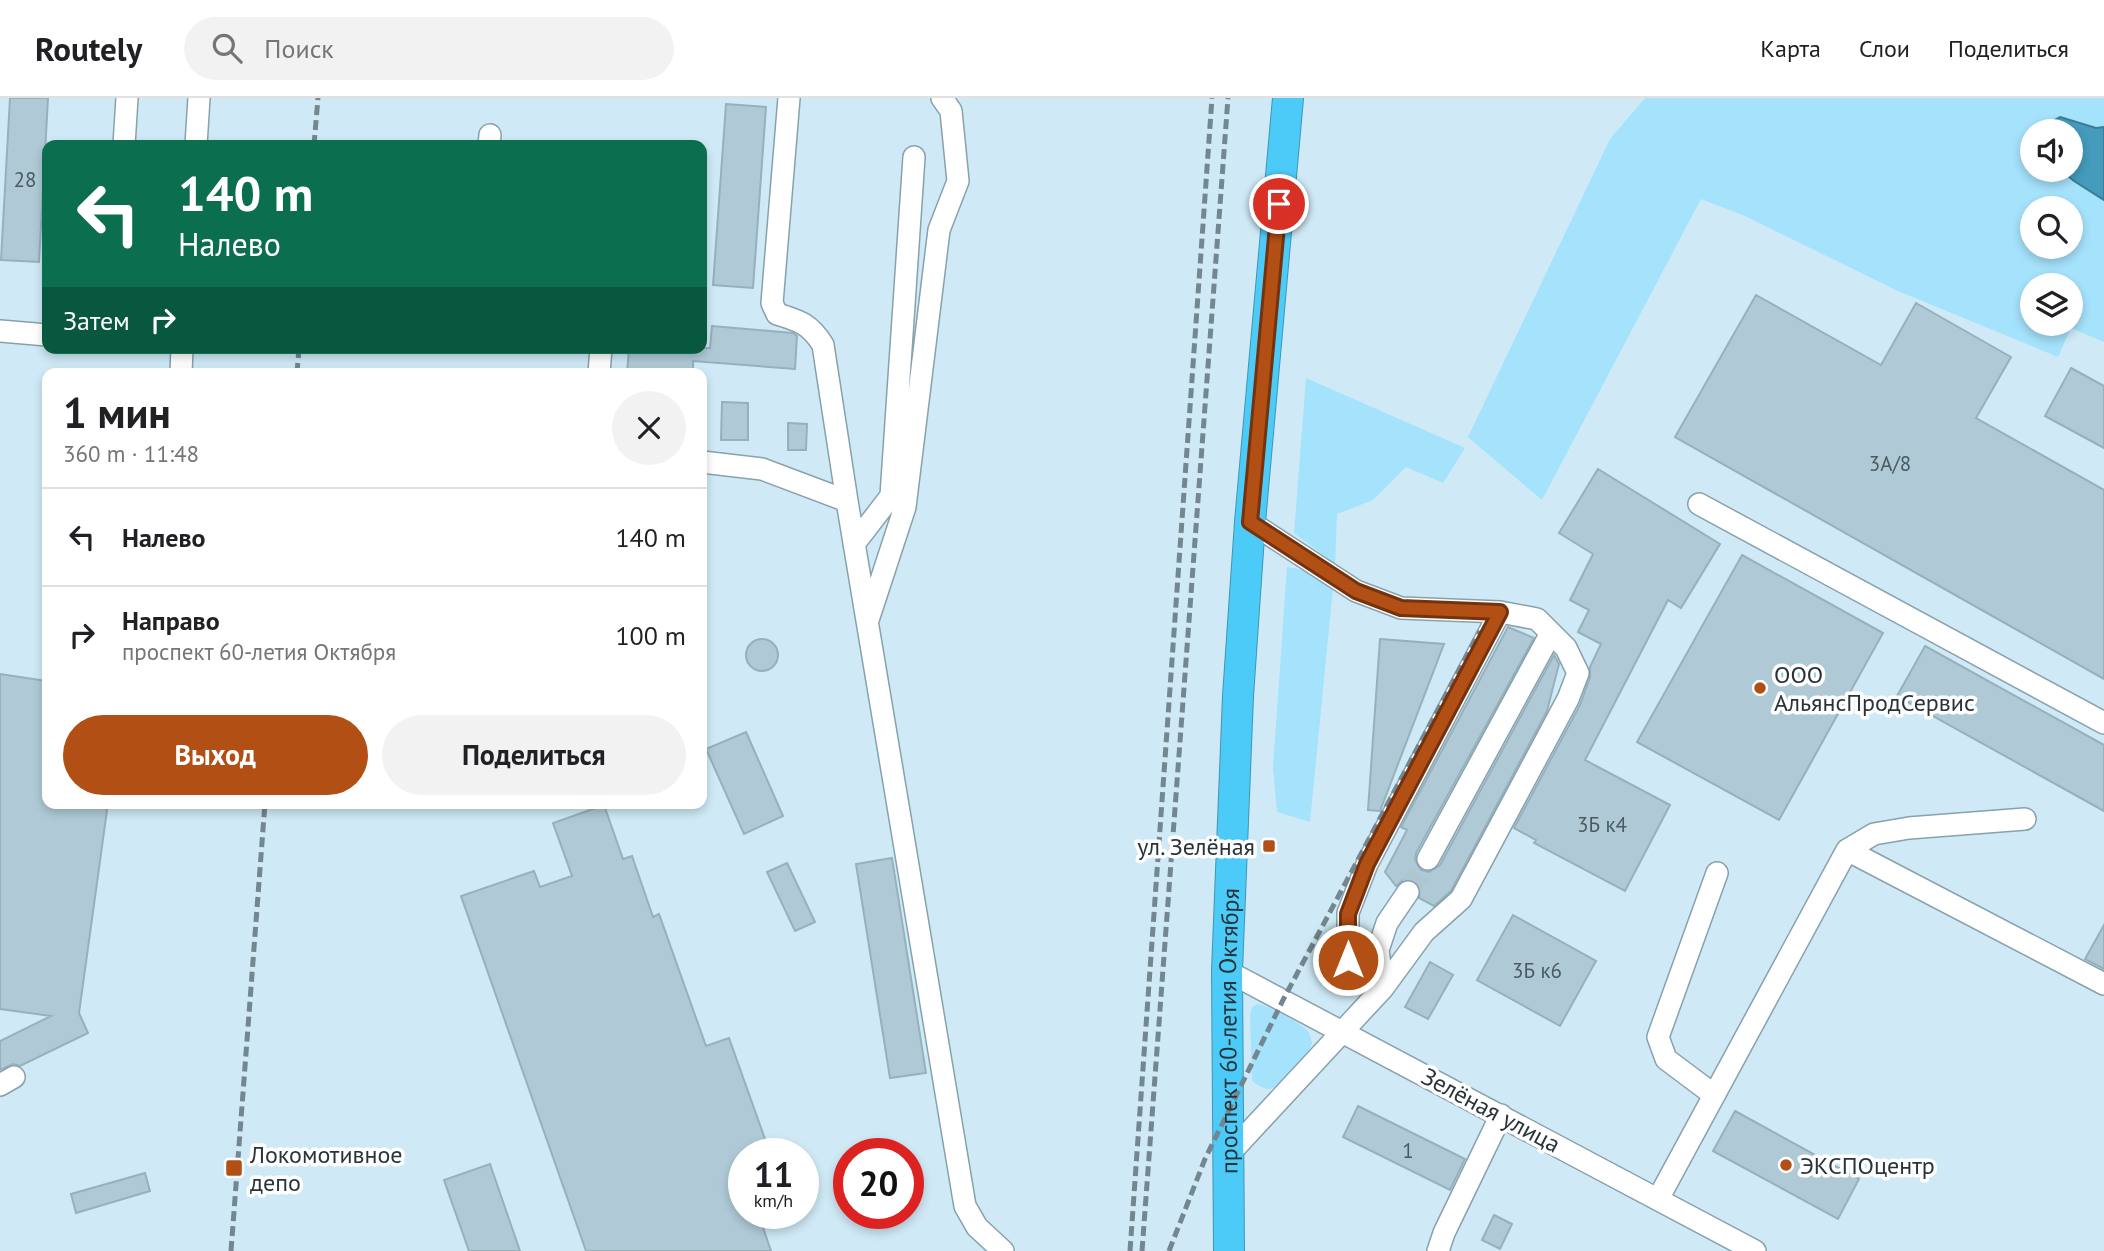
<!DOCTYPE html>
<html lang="ru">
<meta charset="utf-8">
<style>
body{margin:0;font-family:"PT Sans",sans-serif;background:#f2f2f2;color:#202124;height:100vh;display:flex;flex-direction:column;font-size:26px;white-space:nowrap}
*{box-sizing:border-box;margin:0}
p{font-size:23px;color:#757577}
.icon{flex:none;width:38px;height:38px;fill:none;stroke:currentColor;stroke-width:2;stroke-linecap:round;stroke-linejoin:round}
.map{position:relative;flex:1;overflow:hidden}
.side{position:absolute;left:42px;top:270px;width:665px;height:441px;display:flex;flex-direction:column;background:#fff;border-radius:14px;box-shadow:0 4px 10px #0003}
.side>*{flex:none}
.hud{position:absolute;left:42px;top:42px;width:665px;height:214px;border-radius:14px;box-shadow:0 4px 10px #0003;background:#0b6e4f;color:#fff;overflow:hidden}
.controls{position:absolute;left:2020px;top:21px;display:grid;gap:14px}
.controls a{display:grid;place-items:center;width:63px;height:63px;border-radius:50%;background:#fff;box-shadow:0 4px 10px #0003;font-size:35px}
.speed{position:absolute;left:728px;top:1040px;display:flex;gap:14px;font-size:35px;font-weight:700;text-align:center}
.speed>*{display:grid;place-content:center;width:91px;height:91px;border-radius:50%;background:#fff;box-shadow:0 4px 10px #0003;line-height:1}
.speed small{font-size:18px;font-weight:400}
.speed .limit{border:10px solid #d22;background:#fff;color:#111}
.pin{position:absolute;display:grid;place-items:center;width:60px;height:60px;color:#fff;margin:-30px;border:4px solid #fff;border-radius:50%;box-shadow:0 2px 7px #0007}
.me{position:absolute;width:77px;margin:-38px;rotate:0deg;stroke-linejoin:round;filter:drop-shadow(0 0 5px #0008)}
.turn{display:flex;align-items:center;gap:24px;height:147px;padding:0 21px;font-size:32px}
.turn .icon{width:91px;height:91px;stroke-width:2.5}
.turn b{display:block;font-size:49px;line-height:60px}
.then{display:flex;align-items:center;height:66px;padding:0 21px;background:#0003;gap:14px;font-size:26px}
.round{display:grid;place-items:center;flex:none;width:74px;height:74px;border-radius:37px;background:#f2f2f2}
.headline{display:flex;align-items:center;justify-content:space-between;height:119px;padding:0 21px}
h1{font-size:42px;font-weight:700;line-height:52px}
.cta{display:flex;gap:14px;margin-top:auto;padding:14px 21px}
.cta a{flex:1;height:80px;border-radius:42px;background:#b24f15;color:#fff;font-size:28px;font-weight:700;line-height:80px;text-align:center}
.cta a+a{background:#f2f2f2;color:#202124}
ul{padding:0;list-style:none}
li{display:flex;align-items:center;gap:21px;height:98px;padding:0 21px;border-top:2px solid #e0e0e0}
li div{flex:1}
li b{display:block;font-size:26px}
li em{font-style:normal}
header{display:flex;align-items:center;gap:42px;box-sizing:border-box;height:98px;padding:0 35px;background:#fff;border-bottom:2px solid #e0e0e0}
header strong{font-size:33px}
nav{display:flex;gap:38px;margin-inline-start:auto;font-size:24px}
.search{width:490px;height:63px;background:#f2f2f2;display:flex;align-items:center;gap:18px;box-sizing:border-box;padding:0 24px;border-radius:38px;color:#757577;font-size:26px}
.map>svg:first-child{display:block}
.green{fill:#a5e2fb;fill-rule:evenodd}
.water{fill:#449bbc;stroke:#3c7c95;stroke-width:2}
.building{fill:#afcad6;stroke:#96b0bc;stroke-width:2}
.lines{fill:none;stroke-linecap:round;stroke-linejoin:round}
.minor-tunnel{stroke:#aec6d0;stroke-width:21;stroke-dasharray:21 10;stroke-linecap:butt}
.minor-casing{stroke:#87a1ad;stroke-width:24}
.highway-casing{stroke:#4096b5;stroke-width:32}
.minor{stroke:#fff;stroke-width:21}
.highway{stroke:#4dcbf8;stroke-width:30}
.rail{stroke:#74868f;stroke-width:5;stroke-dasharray:10 5;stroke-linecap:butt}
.route-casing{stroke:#74330e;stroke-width:18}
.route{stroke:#b24f15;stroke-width:12}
.poi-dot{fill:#b24f15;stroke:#fff;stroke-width:2.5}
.labels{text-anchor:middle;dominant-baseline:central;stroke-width:7;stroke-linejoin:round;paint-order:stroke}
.number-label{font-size:21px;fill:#4a5a60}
.poi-label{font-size:24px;fill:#293439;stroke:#fff;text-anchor:start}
.street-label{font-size:24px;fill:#293439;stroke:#fff}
</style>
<header>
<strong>Routely</strong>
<div class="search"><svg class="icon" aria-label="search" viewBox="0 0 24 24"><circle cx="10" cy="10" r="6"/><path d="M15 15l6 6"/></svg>Поиск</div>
<nav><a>Карта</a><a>Слои</a><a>Поделиться</a></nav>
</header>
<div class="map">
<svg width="2104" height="1153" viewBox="0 0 2104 1153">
<rect width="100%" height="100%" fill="#cfeaf6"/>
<!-- green -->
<path class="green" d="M1645,0H2104V244L2071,230L2058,259L1898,193L1745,118L1701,101L1542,402L1468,339L1610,41ZM2032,33H2070V72H2032ZM2032,110H2070V149H2032ZM2032,187H2070V226H2032Z
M1306,280L1465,350L1443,385L1406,369L1373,402L1337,416L1335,466L1294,435Z
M1287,469L1309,473L1333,490L1310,724L1277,714L1273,669Z
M1258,906C1269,908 1302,925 1309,935C1311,938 1311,942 1312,946C1306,959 1283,991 1268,991C1262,990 1257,987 1252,983L1250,918L1252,909Z"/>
<!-- water -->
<path class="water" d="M2060,19L2096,30L2104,29V102L2074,83L2061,72H2070V33H2038V31Z"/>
<!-- building -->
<path class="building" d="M10,0H48L39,164L1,162Z
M726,6L766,9L753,190L713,187Z
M1756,197L1881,267L1916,205L2011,259L1976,320L2104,392V581L1675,339Z
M712,228L793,235L797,238L795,271L693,263V275H627L629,250H710Z
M2071,270L2104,288V350L2045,318Z
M722,304L748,305V342H721Z
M788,325L807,326L806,352H788Z
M1598,371L1720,446L1681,510L1668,502L1585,662L1670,707L1625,793L1534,745L1536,742L1514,730L1580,607L1590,579V569L1601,546L1578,534L1589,512L1570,502L1593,456L1559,435Z
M1742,457L1883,535L1779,722L1637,644Z
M1508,529L1534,540L1416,755L1415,762L1421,772L1429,774L1440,767L1554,557L1559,566L1547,613L1451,793L1434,808L1419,800L1420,789L1416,784L1403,782L1396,788L1385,774L1407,732L1401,729Z
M746 557a16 16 0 1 1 32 0a16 16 0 1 1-32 0Z
M1380,541L1444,546L1380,713L1368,712Z
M1925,548L2104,647V713L1897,598Z
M0,576L47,583V705H108L79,915L88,935L20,968L13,966L0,972V943L51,918L0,911Z
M746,634L783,718L744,736L706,651Z
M604,707L623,761L632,758L653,819L659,816L706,948L729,940L770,1055H744V1115H758L771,1153H586L461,798L534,773L540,789L572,778L553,725Z
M892,760L926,975L890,980L856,766Z
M787,765L815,824L795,833L767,774Z
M1513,817L1596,863L1560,928L1477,882Z
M2104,827V871L2085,861Z
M1430,864L1453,877L1428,921L1405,909Z
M1358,1008L1465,1061L1450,1092L1343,1039Z
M1735,1013L1859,1081L1838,1121L1713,1053Z
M490,1066L520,1153H469L444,1082Z
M145,1075L150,1093L76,1115L71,1096Z
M1494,1117L1512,1126L1500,1151L1482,1142Z"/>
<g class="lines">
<!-- minor-tunnel -->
<path class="minor-tunnel" d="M1408,794L1428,761"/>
<!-- minor casing -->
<g class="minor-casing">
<path id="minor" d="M789,0L772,205L777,216C800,223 810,226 823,247L847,403
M124,47L127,0
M196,47L199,0
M489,47L490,37
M0,233L47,237
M181,275L182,250
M599,275L601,250
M702,364L762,371L847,403L965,1108L977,1129L1003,1153
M1699,406L2104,625
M854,446L891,398L914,59
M868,522L905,409L939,132L958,83L951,13L942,0
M1847,752L2104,886
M1428,761L1551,535
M1227,873L1755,1153
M1383,890L1348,862V815L1367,766L1500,514
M1383,890L1378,852L1387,825L1408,794
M0,987L14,979
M1714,997L1666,961L1658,939L1717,775
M1229,1056L1383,890L1424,834L1461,801L1568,601L1578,575L1566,550L1537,521L1500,514L1401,510L1356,493L1250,424
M1658,1101L1847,752L1874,736L1909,730L2025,721
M1438,1153L1444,1135L1501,1017"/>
</g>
<!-- highway casing -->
<g class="highway-casing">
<g id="highway">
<path id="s1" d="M1229,1153L1227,873L1238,598L1250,424L1288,0"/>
</g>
</g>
<!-- minor -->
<use href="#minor" class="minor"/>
<!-- highway -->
<use href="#highway" class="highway"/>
<!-- rail -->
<path class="rail" d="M314,47L318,0
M297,275L299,250
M231,1153L265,705
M1130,1153L1212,0
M1142,1153L1228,0
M1169,1153L1205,1061L1283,902L1480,533"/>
</g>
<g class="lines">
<!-- route casing -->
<g class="route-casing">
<path id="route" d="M1279,106L1250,424L1356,493L1401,510L1500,514L1367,766L1348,816V862"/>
</g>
<!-- route -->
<use href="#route" class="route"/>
</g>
<!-- markers -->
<g class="poi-dot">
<circle cx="1760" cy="590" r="7"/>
<rect x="1262" y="741" width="14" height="14" rx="3.5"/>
<circle cx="1786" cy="1067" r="7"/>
<rect x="225" y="1061" width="18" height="18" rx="3.5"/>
</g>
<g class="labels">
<!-- number labels -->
<g class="number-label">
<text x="25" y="81">28</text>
<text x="1890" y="365">3А/8</text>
<text x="1602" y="726">3Б к4</text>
<text x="1537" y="872">3Б к6</text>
<text x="1408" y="1052">1</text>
</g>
<!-- poi labels -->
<g class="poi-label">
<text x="1774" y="576">ООО<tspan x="1774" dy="28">АльянсПродСервис</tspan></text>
<text x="1255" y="748" text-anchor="end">ул. Зелёная</text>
<text x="250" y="1056">Локомотивное<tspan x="250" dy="28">депо</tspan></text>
<text x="1800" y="1067">ЭКСПОцентр</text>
</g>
<!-- street labels -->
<g class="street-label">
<text stroke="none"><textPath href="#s1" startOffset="220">проспект 60-летия Октября</textPath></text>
<text transform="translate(1491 1012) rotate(28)">Зелёная улица</text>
</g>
</g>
</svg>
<div class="controls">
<a><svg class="icon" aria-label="sound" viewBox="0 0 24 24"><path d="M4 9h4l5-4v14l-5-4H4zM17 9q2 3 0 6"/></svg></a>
<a><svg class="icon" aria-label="search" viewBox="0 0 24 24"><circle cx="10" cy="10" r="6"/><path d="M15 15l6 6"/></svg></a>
<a><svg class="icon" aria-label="layers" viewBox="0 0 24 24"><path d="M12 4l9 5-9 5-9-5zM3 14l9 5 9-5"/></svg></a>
</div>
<div class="speed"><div>11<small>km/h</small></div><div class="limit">20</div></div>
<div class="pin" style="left:1279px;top:106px;background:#d93025"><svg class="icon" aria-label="arrive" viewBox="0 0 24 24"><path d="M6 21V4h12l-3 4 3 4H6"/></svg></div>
<svg class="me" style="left:1348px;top:862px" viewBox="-20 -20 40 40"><circle r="17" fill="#b24f15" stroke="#fff" stroke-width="3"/><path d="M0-11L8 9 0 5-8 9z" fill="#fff"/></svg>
<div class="hud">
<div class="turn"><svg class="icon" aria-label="left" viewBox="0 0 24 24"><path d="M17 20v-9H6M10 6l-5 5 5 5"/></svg><div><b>140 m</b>Налево</div></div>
<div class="then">Затем<svg class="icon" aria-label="right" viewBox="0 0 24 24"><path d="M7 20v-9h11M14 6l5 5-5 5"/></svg></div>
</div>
<section class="side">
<div class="headline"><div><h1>1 мин</h1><p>360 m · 11:48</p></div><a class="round"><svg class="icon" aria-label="close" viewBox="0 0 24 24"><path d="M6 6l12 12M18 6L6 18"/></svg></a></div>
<ul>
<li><svg class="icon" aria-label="left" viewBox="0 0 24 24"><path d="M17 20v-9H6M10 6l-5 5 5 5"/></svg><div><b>Налево</b></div><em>140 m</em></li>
<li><svg class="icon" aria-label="right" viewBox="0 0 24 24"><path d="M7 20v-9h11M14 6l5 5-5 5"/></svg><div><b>Направо</b><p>проспект 60-летия Октября</p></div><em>100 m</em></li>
</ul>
<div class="cta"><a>Выход</a><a>Поделиться</a></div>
</section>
</div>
